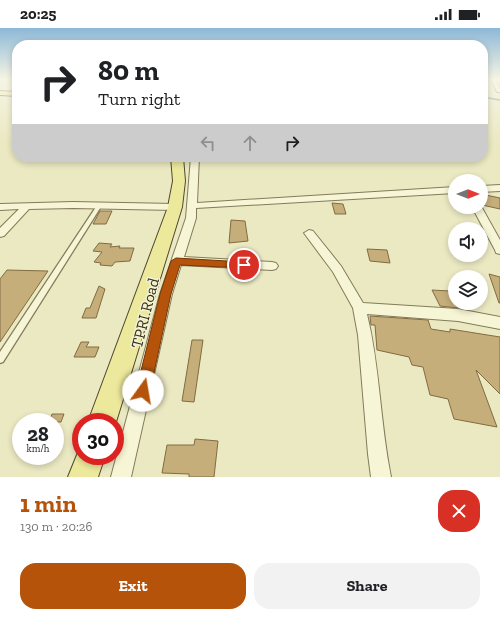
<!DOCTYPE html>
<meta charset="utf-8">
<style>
body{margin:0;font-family:"Zilla Slab",serif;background:#f2f2f2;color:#202124;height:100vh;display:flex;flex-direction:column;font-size:15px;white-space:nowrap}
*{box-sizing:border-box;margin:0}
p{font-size:13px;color:#757577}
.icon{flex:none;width:22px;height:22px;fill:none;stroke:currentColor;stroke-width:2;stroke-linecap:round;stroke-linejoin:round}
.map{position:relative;height:449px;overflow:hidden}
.drawer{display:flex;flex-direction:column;background:#fff;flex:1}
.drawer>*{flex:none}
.top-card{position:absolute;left:12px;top:12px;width:476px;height:122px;border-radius:16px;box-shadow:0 2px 6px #0003;background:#fff;color:#202124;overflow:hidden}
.needle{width:26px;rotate:90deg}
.fabs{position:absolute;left:448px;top:146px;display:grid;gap:8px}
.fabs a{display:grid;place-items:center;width:40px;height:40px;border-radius:50%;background:#fff;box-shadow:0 2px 6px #0003;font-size:20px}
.speed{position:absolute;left:12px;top:385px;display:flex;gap:8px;font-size:20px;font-weight:700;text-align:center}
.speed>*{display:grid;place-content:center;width:52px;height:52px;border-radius:50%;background:#fff;box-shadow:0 2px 6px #0003;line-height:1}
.speed small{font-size:10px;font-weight:400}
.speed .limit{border:6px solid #d22;background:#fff;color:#111}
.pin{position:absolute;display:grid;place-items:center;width:34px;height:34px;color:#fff;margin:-17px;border:2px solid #fff;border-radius:50%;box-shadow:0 1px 4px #0007}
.me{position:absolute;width:44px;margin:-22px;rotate:13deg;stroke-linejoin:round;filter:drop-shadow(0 0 3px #0008)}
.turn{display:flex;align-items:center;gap:14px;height:84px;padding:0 20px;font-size:18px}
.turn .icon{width:52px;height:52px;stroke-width:2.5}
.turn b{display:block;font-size:28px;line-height:34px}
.lanes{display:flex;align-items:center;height:38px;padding:0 20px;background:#0003;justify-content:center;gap:20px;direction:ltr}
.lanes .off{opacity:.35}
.round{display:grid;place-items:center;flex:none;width:42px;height:42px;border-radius:16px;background:#f2f2f2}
.summary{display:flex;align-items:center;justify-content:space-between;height:68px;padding:0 20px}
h1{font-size:24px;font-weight:700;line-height:30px;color:#b45309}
.primary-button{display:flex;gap:8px;margin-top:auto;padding:8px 20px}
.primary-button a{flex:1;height:46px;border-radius:16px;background:#b45309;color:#fff;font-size:16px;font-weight:700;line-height:46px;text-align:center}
.primary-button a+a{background:#f2f2f2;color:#202124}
.status{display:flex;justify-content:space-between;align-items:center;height:28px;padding:0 20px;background:#fff;direction:ltr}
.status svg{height:11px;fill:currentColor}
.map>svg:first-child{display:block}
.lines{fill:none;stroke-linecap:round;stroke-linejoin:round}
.stream{stroke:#6c8a8b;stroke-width:1.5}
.building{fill:#c6ae7a;stroke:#816c42}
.service-casing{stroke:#837b5b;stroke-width:2.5}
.minor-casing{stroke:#837b5b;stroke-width:2}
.primary-casing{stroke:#51482f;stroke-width:2}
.service{fill:#f6f5d5;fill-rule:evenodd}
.minor{fill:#f6f5d5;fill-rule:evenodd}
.primary{fill:#ece89c;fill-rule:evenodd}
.route{fill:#b45309;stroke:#753606}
.labels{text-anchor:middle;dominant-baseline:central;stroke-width:3;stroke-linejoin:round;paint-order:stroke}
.near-street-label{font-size:16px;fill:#342e1e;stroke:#f3f2d1}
</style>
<div class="status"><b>20:25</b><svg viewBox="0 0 49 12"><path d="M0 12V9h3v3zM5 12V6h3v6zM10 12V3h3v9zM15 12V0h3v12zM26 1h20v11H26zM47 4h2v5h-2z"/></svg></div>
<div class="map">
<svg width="500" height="449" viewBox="0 0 500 449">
<rect width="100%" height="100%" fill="#ebe9c2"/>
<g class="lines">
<!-- stream -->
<path class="stream" d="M483,69L500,72"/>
</g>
<!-- building -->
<path class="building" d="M481,166L500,170V181L482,177Z
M332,175L343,176L346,186H335Z
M100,183H112L106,196H93Z
M231,192L245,193L248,213L229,215Z
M99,215L112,216L110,219L120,218L119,220H134L130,233L115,234L112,238L100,237L101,235L94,234L102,224L93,223Z
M367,221L387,222L390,235L370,233Z
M7,242L48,243L0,314V251Z
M489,246L500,249V275H499Z
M99,258L105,261L96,290H82L86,280H90Z
M432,262L450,263L458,280L440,278Z
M370,288L428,292L431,301L450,304V301L500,309V366L476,342L497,399L454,391L448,371L430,367L423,339L412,337L409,329L377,322L375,297H371Z
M192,312H203L194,374L182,373Z
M81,314H89L86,319H99L95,329H74Z
M52,386H64L61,394H49Z
M195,411L218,413L214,449H189V446L162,445L167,417H194Z"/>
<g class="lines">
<!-- service casing -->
<g class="service-casing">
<path id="service" d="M98,176H100L102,177L3,334L0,335V324Z"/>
</g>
<!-- minor casing -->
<g class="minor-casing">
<path id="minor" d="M491,51H495L500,60V64H497Z
M191,129H199L197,175L455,159V165L196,180V190L184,229L272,234L276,235L278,238L276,241L272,242L181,237L172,266L131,449H111L160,266L186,190Z
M500,157V163L481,164V158Z
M73,174L175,176L180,179L175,182L73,180L29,181L4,208L0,209V200L19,181L0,182V176Z
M481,178L500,212V226L496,225L495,222L472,179Z
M309,202L313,203L341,238L363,275L458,281L500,289V301L458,293L367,286C380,339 380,395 391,449H371L368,426L358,307L353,280L333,244L304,205Z"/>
</g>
<!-- primary casing -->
<g class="primary-casing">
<path id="primary" d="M0,63L17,64V68L0,67Z
M171,129H183L185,153L182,179L116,394L115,395V394H88L168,179L173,153Z
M81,417V428H105L98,449H68Z"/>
</g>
<!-- service -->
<use href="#service" class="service"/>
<!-- minor -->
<use href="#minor" class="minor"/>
<!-- primary -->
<use href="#primary" class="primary"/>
</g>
<!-- sky -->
<linearGradient id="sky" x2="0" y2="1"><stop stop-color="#8db8d7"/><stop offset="0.45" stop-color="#f6f5e4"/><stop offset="1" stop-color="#f6f5e4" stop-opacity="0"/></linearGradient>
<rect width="500" height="114" fill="url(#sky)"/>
<!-- route -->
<path class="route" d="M176,230L244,234L249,237L244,240L180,237L171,266L150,363L148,368L143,370L138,368L136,363L160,266L171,233Z"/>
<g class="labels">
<!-- near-street labels -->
<g class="near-street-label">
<text transform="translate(145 285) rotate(-76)">TPRI Road</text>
</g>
</g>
</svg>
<div class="fabs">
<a><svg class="needle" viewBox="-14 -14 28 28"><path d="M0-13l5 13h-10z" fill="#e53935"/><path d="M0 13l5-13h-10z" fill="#757577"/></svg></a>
<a><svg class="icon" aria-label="sound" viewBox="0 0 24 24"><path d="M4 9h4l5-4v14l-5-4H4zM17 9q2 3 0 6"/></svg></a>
<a><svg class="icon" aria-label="layers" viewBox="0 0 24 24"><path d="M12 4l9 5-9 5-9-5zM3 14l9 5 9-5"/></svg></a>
</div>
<div class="speed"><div>28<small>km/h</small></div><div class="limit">30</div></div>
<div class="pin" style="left:244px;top:237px;background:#d93025"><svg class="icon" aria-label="arrive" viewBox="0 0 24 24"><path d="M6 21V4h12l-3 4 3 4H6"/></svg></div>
<svg class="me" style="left:143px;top:363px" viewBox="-20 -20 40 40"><circle r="19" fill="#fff"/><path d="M0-13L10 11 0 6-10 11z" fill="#b45309"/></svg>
<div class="top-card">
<div class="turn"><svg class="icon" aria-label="right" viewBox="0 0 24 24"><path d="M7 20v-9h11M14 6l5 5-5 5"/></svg><div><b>80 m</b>Turn right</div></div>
<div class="lanes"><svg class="icon off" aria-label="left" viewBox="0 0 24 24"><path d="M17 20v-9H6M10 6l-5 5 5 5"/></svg><svg class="icon off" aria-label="ahead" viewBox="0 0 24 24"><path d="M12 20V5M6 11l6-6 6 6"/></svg><svg class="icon" aria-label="right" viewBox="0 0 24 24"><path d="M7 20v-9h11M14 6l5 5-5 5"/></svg></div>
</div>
</div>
<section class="drawer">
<div class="summary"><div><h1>1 min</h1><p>130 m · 20:26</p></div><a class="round" style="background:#d93025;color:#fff"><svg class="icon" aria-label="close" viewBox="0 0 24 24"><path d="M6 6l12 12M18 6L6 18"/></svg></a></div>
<div class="primary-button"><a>Exit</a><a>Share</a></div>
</section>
